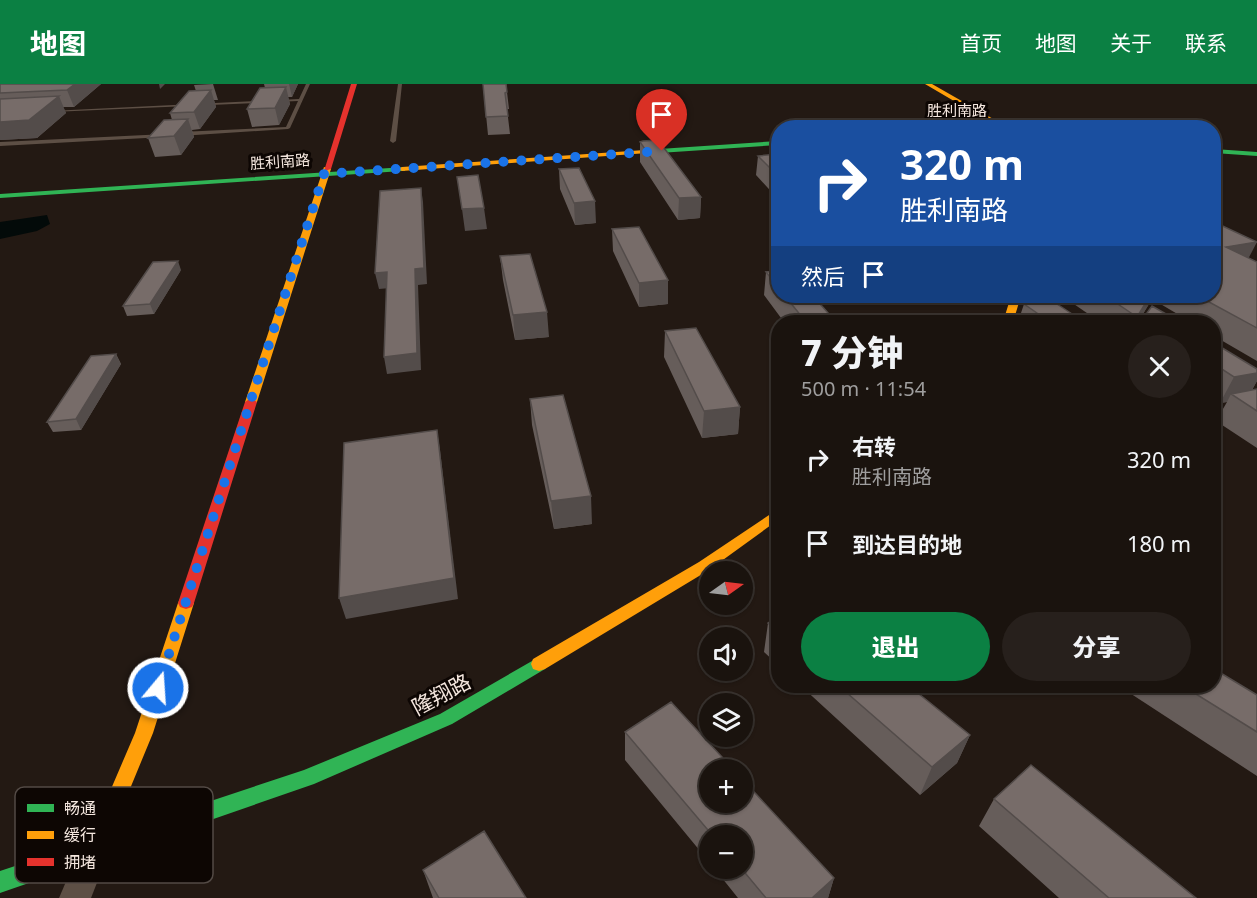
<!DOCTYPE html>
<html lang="zh">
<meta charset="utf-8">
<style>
body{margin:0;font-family:"Noto Sans","Noto Sans SC",sans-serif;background:#27201c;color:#f1f3f6;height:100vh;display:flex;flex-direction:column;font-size:22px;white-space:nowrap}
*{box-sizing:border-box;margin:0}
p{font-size:20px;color:#9f9e9e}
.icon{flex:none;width:33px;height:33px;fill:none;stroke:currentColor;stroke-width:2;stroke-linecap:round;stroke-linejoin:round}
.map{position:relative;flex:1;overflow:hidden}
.sheet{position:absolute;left:771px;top:231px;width:450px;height:378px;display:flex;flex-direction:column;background:#1a130e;border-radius:24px;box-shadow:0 2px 4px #0004,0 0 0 2px #38322e}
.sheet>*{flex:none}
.banner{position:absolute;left:771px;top:36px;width:450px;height:183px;border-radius:24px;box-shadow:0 2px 4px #0004,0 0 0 2px #38322e;background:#1a4fa0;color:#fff;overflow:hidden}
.needle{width:39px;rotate:76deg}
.tools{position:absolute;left:699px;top:477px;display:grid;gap:12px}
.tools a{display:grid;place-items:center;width:54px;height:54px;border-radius:50%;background:#1a130e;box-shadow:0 2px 4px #0004,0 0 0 2px #38322e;font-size:30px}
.pin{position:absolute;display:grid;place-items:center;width:51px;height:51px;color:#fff;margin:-62px -26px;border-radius:50% 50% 50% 0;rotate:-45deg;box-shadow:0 0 6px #0007}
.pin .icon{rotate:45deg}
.me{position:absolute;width:66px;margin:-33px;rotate:18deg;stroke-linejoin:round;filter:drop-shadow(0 0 4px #0008)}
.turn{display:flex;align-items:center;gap:21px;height:126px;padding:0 30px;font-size:27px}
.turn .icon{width:78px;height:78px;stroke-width:2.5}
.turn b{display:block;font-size:42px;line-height:51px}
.then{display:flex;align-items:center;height:57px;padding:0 30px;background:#0003;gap:12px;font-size:22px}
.round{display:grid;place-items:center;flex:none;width:63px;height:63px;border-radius:32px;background:#27201c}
.head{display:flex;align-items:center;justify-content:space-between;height:102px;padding:0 30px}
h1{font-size:36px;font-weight:800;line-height:45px}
.button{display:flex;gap:12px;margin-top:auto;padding:12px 30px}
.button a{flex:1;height:69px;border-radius:36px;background:#0b8043;color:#fff;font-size:24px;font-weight:800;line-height:69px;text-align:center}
.button a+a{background:#27201c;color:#f1f3f6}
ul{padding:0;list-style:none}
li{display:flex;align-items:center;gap:18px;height:84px;padding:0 30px}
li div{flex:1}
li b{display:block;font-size:22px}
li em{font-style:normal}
header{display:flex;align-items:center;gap:36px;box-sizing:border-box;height:84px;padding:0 30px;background:#0b8043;color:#fff}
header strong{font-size:28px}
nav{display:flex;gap:33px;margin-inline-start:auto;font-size:21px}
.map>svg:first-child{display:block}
.water{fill:#030a09}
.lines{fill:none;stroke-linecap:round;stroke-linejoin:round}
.lane{fill:#5d4f45;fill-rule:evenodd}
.street{fill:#5d4f45;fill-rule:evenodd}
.fast{fill:#30b455;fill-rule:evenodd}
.slow{fill:#ff9f0a;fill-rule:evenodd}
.jam{fill:#e5322d;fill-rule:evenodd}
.wall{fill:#665d5a}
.shaded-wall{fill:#534c4a}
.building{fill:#776c69;stroke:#534c4a;stroke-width:1.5}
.route{stroke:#1a73e8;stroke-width:10;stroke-dasharray:0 18}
.labels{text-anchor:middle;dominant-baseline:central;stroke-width:6;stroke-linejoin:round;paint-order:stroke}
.far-street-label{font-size:15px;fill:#f5e7df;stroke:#0d0603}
.near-street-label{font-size:21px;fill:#f5e7df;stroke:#0d0603}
.key{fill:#0d0603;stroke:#534a45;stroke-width:1.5}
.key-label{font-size:16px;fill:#f5e7df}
</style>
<header>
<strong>地图</strong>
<nav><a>首页</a><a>地图</a><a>关于</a><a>联系</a></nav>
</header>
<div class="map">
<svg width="1257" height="814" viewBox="0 0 1257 814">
<rect width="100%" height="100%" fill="#231913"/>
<!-- water -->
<path class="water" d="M47,131L50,140L37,147L0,155V138Z"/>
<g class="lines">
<!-- lane -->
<path class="lane" d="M306,0H310L290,44L288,45L180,52L177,50L180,48L286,43L298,17L52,28L50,27L299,15Z
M398,0H402L396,57L393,59L390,57Z
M166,50L164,53L0,62V58Z"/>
<!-- street -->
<path class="street" d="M94,753L105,758L109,768L91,814H59L83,758Z"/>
<!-- fast -->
<path class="fast" d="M905,42H1009L1012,44H902Z
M778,57V61L659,69L656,67L659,65Z
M1214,65L1257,68V72L1214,69Z
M405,83V87H402L0,114V110Z
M539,573L545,575L547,580L545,585L452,640L314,700L0,809V787L304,686L440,630Z"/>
<!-- slow -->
<path class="slow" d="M925,0H932L1009,44H1000Z
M659,65L661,68L402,87L398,85L402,83Z
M324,83L331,85L257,318L255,320H247L245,318Z
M1011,212H1021L1013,238H1003Z
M778,425V436L709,486L545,585L539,587L533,585L531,580L533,575L699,478Z
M186,513L192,515L194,519L153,649L101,775L94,778L87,775L84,768L135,649L178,519L180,515Z"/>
<!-- jam -->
<path class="jam" d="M351,0H357L331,85L324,87Z
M251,314L257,318L194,519L192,523L186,525L180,523L178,519L245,318Z"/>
</g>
<!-- wall -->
<path class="wall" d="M0,0H101L74,23H63L66,29L37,54L0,56Z
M213,0L218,16H214L216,23L200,45L192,46L194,53L181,71L155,73L148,54L172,36L170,29L196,7L194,1Z
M264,0H298L292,13H288L290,20L279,41L252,43L247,25L265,4Z
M483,0L507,8L509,25H507L510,50L488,51Z
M640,58L701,113L700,134L678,136L640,78Z
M778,70V115L756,91L758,72Z
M559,85L596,139L575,141L560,105Z
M612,145L668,220L639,223L613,167Z
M500,172L549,253L515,256L503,196Z
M1249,174L1257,178V277L1214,252V238H1191L1152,215L1138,238H1100L1068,216L1070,212H1214Z
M181,186L154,230L127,232L123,222Z
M778,187V212H813L836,238H784L764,211L766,188Z
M1024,220L1084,238H1018Z
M665,247L740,323L738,350L702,354L664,273Z
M1214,259L1257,285V297L1252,306L1257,305V364L1216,337L1227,318L1220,319L1214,315Z
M116,270L121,280L81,346L53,348L47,338Z
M530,315L592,440L554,445L532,341Z
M778,532V581L764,568L768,539Z
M801,602H909L970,651L957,679L920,711Z
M1119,602H1214L1257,611V692Z
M625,648L834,794L828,814H738L714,784H742V752H710V779L625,676Z
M994,715L1196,814H1059L979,742Z
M423,786L526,814H433Z"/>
<!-- shaded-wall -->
<path class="shaded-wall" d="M75,0H101L74,23L67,6Z
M159,0H165L160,5Z
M289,0H298L292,13Z
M286,3L290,20L279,41L275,24Z
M211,6L216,23L200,45L194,28Z
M59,12L66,29L37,54L0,56V38Z
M188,35L194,53L181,71L174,52Z
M421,104L423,118L427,200L418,201L421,286L387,290L384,273L415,185Z
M701,113L700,134L678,136L679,114Z
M595,117L596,139L575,141L574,119Z
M484,124L487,145L465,147L462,125Z
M1257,158L1245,181L1226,163Z
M178,177L181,186L154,230L150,220Z
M387,188L390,204L379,205L375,189Z
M668,196V220L639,223V199Z
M1150,212H1154L1138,238H1134Z
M547,228L549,253L515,256L513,231Z
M116,270L121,280L81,346L76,335Z
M1257,289V297L1247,314L1231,310L1227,318L1220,319L1234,293Z
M740,323L738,350L702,354L704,327Z
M437,346L440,366L458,515L346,535L339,514Z
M591,412L592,440L554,445L551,417Z
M970,651L957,679L920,711L932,683Z
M834,794L828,814H812Z"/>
<!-- building -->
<path class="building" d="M0,0H75L67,6L0,9Z
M483,0H506L507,8L505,9L508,32L486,33Z
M286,3L275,24L247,25L260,4Z
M211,6L194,28L170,29L189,7Z
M59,12L29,36L0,38V15Z
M188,35L174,52L148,54L164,36Z
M658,56L701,113L679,114L640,58L643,57Z
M778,70V92L758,72Z
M579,84L595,117L574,119L559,85Z
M478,91L484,124L462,125L457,93Z
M421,104L424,184L415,185L417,269L384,273L387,188L375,189L380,107Z
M1214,138L1257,158L1226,163L1257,178V244L1198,212H1214Z
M639,143L668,196L639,199L612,145Z
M530,170L547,228L513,231L500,172Z
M178,177L150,220L123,222L153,178Z
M778,187V203L766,188Z
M785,212H813L836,238H806Z
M1106,212H1150L1137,233Z
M1051,216L1084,238H1050L1024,220Z
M1152,222L1180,238H1146L1142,236Z
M696,244L740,323L704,327L665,247Z
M1214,259L1257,285V289L1234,293L1214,280Z
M116,270L76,335L47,338L91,272Z
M1257,305V327L1231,310Z
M563,311L591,412L551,417L530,315Z
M437,346L454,494L339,514L344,359Z
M778,532V548L768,539Z
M1214,585L1257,611V648L1183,602H1214Z
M839,602H909L970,651L932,683Z
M671,618L734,686H710V718H742V695L834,794L812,814H766L741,784H742V752H713L625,648Z
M1031,681L1196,814H1109L994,715Z
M484,747L526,814H439L423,786Z"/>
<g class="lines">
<!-- route -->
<path class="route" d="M158,604L324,90L662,67"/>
</g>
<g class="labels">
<!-- far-street labels -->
<g class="far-street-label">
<text x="957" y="26">胜利南路</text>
<text transform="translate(280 77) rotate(-4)">胜利南路</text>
</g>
<!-- near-street labels -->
<g class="near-street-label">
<text transform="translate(441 610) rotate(-28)">隆翔路</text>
</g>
</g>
<!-- legend -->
<rect x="15" y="703" width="198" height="96" rx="9" class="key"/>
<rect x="27" y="720" width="27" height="8" fill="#30b455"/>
<rect x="27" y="747" width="27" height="8" fill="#ff9f0a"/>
<rect x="27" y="774" width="27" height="8" fill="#e5322d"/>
<g class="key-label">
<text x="64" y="730">畅通</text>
<text x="64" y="757">缓行</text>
<text x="64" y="784">拥堵</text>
</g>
</svg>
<div class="tools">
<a><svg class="needle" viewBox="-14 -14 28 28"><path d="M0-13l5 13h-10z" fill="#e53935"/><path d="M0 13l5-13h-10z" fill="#9f9e9e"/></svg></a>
<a><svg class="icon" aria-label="sound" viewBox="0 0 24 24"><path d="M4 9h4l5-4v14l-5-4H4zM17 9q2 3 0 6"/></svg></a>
<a><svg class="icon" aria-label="layers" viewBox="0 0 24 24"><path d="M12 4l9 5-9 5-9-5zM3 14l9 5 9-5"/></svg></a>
<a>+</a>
<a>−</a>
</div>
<div class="pin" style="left:662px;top:67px;background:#d93025"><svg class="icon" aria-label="arrive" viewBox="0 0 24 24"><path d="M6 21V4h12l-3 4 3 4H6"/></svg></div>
<svg class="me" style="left:158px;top:604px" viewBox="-20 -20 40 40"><circle r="17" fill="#1a73e8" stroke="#fff" stroke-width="3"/><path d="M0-11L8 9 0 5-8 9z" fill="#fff"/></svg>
<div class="banner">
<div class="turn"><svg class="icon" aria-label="right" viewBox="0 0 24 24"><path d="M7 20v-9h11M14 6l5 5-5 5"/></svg><div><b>320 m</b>胜利南路</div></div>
<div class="then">然后<svg class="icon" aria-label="arrive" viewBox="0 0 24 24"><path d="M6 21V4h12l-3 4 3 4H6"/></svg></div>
</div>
<section class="sheet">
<div class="head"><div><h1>7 分钟</h1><p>500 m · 11:54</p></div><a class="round"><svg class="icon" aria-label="close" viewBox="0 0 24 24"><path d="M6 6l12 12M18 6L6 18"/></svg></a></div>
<ul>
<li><svg class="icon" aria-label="right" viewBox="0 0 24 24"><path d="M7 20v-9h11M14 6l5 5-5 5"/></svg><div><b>右转</b><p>胜利南路</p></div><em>320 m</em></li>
<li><svg class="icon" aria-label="arrive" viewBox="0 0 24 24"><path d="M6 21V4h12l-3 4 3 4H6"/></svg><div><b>到达目的地</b></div><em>180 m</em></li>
</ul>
<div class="button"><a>退出</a><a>分享</a></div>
</section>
</div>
